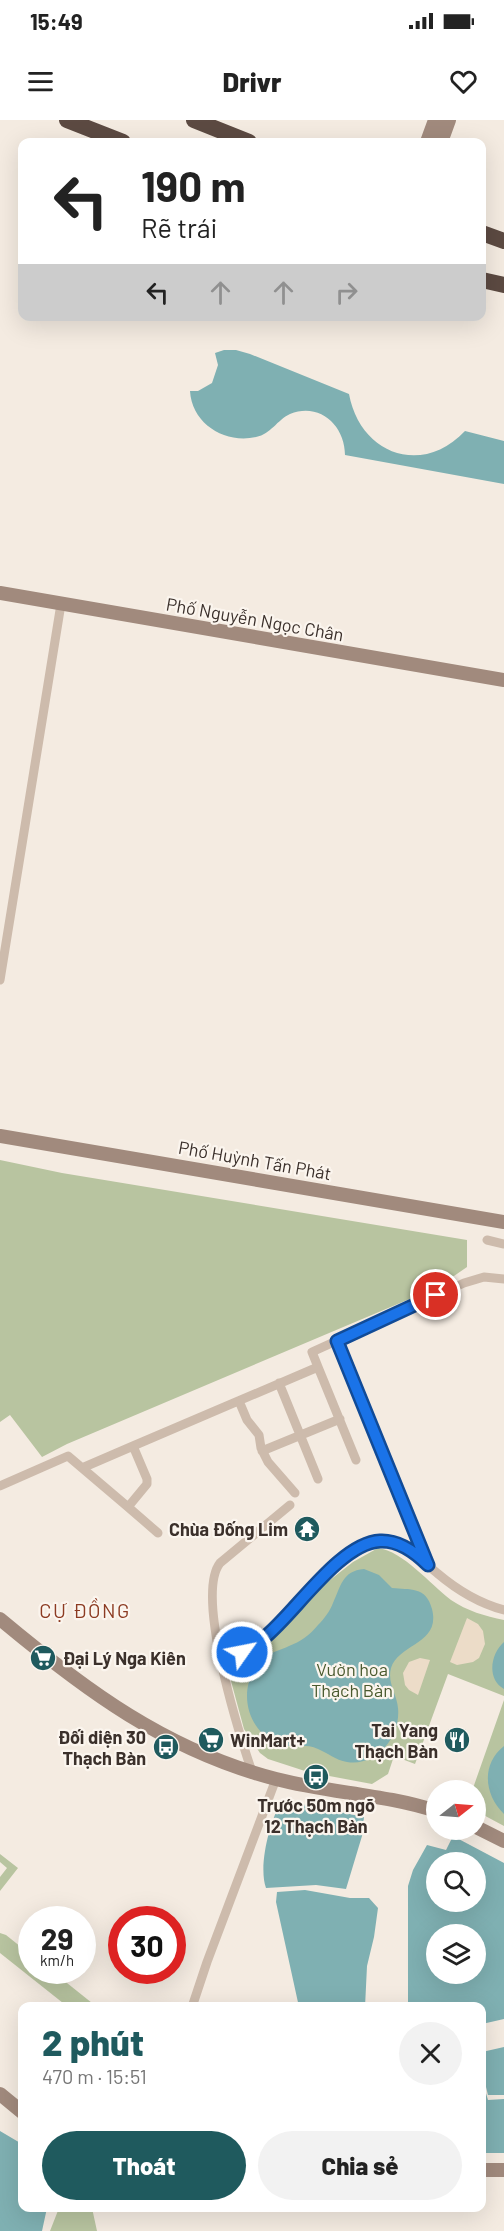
<!DOCTYPE html>
<html lang="vi">
<meta charset="utf-8">
<style>
body{margin:0;font-family:Barlow,sans-serif;background:#f2f2f2;color:#222;height:100vh;display:flex;flex-direction:column;font-size:22px;white-space:nowrap}
*{box-sizing:border-box;margin:0}
p{font-size:20px;color:#767676}
.icon{flex:none;width:33px;height:33px;fill:none;stroke:currentColor;stroke-width:2;stroke-linecap:round;stroke-linejoin:round}
.map{position:relative;flex:1;overflow:hidden}
.drawer{position:absolute;left:18px;top:1882px;width:468px;height:210px;display:flex;flex-direction:column;background:#fff;border-radius:12px;box-shadow:0 6px 24px #0002}
.drawer>*{flex:none}
.hud{position:absolute;left:18px;top:18px;width:468px;height:183px;border-radius:12px;box-shadow:0 6px 24px #0002;background:#fff;color:#222;overflow:hidden}
.needle{width:39px;rotate:73deg}
.controls{position:absolute;left:426px;top:1660px;display:grid;gap:12px}
.controls a{display:grid;place-items:center;width:60px;height:60px;border-radius:50%;background:#fff;box-shadow:0 6px 24px #0002;font-size:30px}
.speed{position:absolute;left:18px;top:1786px;display:flex;gap:12px;font-size:30px;font-weight:700;text-align:center}
.speed>*{display:grid;place-content:center;width:78px;height:78px;border-radius:50%;background:#fff;box-shadow:0 6px 24px #0002;line-height:1}
.speed small{font-size:15px;font-weight:400}
.speed .limit{border:9px solid #d22;background:#fff;color:#111}
.pin{position:absolute;display:grid;place-items:center;width:51px;height:51px;color:#fff;margin:-26px;border:3px solid #fff;border-radius:50%;box-shadow:0 2px 6px #0007}
.me{position:absolute;width:66px;margin:-33px;rotate:57deg;stroke-linejoin:round;filter:drop-shadow(0 0 4px #0008)}
.turn{display:flex;align-items:center;gap:21px;height:126px;padding:0 24px;font-size:27px}
.turn .icon{width:78px;height:78px;stroke-width:2.5}
.turn b{display:block;font-size:42px;line-height:51px}
.lanes{display:flex;align-items:center;height:57px;padding:0 24px;background:#0003;justify-content:center;gap:30px;direction:ltr}
.lanes .off{opacity:.35}
.round{display:grid;place-items:center;flex:none;width:63px;height:63px;border-radius:32px;background:#f2f2f2}
.summary{display:flex;align-items:center;justify-content:space-between;height:102px;padding:0 24px}
h1{font-size:36px;font-weight:800;line-height:45px;color:#1f5a5e}
.cta{display:flex;gap:12px;margin-top:auto;padding:12px 24px}
.cta a{flex:1;height:69px;border-radius:36px;background:#1f5a5e;color:#fff;font-size:24px;font-weight:800;line-height:69px;text-align:center}
.cta a+a{background:#f2f2f2;color:#222}
.status{display:flex;justify-content:space-between;align-items:center;height:42px;padding:0 30px;background:#fff;direction:ltr}
.status svg{height:16px;fill:currentColor}
header{display:flex;justify-content:space-between;align-items:center;height:78px;padding:0 24px;background:#fff;font-size:27px;font-weight:800}
.map>svg:first-child{display:block}
.green{fill:#b8c4a0}
.plaza{fill:#ecdcc8}
.water{fill:#7fb0b2;fill-rule:evenodd}
.lines{fill:none;stroke-linecap:round;stroke-linejoin:round}
.street{stroke:#cdbbac;stroke-width:9}
.secondary{stroke:#a18a7d;stroke-width:14}
.highway{stroke:#5c4a42;stroke-width:16}
.route-casing{stroke:#114b97;stroke-width:15}
.route{stroke:#1a73e8;stroke-width:10}
.labels{text-anchor:middle;dominant-baseline:central;stroke-width:4.5;stroke-linejoin:round;paint-order:stroke}
.street-label{font-size:18px;fill:#3b302b;stroke:#fbf5ee}
.poi-label{font-size:18px;font-weight:bold;fill:#3b302b;stroke:#fbf5ee;text-anchor:end}
.park-label{font-size:18px;fill:#4a5a2e;stroke:#fbf5ee}
.neighbourhood-label{font-size:20px;letter-spacing:1.5px;fill:#8c3b22;stroke:#fbf5ee}
</style>
<div class="status"><b>15:49</b><svg viewBox="0 0 49 12"><path d="M0 12V9h3v3zM5 12V6h3v6zM10 12V3h3v9zM15 12V0h3v12zM26 1h20v11H26zM47 4h2v5h-2z"/></svg></div>
<header><svg class="icon" aria-label="menu" viewBox="0 0 24 24"><path d="M4 6h16M4 12h16M4 18h16"/></svg>Drivr<svg class="icon" aria-label="heart" viewBox="0 0 24 24"><path d="M12 20l-8-8c-3-5 5-10 8-4 3-6 11-1 8 4z"/></svg></header>
<div class="map">
<svg width="504" height="2111" viewBox="0 0 504 2111">
<rect width="100%" height="100%" fill="#f4ebe1"/>
<!-- green -->
<path class="green" d="M0,1040L62,1053L467,1120V1147L438,1167L67,1324L42,1337L10,1295L0,1302Z
M378,1428C403,1431 430,1464 451,1480C467,1491 485,1496 504,1500V1576L448,1554L415,1644L394,1636L388,1654L372,1664L308,1652L268,1639L260,1633L244,1609L231,1561L233,1549L237,1544L277,1512L316,1471L353,1442Z
M504,1580V1706L476,1691V1671H472Z
M0,1734L18,1748L0,1771V1757L7,1748L0,1742Z
M0,1813L6,1815L31,1835L32,1851H52L97,1887H68L0,1833Z
M59,2088H92L97,2111H50Z"/>
<!-- plaza -->
<path class="plaza" d="M467,1498L478,1504L483,1511L485,1524L479,1538L473,1542L457,1545L450,1542Z
M420,1538L430,1540L418,1575L409,1570L405,1565L403,1553L409,1542Z"/>
<!-- water -->
<path class="water" d="M224,230H236L250,234L349,274C360,334 422,357 465,311L504,321V364L345,335C345,306 320,282 290,294C277,300 271,314 256,317C225,324 192,304 190,271H198L212,263L218,245L215,233Z
M364,1449L379,1455L392,1468C410,1470 426,1466 432,1489C441,1524 399,1523 391,1548C387,1563 397,1574 398,1588C401,1616 377,1647 347,1642C335,1640 328,1633 318,1629C298,1620 285,1635 263,1614C242,1594 241,1558 264,1538C271,1532 281,1530 289,1526C300,1522 310,1515 318,1505C324,1499 330,1491 333,1483C341,1466 342,1451 364,1449Z
M504,1522V1569C486,1559 491,1533 504,1522Z
M504,1626V1694C484,1675 481,1644 504,1626Z
M282,1680L364,1697L362,1716L346,1769L316,1765L266,1768C258,1746 270,1700 282,1680Z
M453,1716L504,1743V1899L482,1904V1887H408V1766L413,1750L427,1725L446,1730ZM436,1743H476V1782H436ZM436,1815H476V1854H436Z
M305,1770L350,1778H369L378,1788L374,1817L367,1846L365,1887H299L276,1782L277,1772Z
M504,1927V1975H488L482,1951V1932Z
M482,1960L488,1980L504,1979V2033H482Z
M0,2011L22,2024V2088H47L42,2111H0Z"/>
<g class="lines">
<!-- street -->
<path class="street" d="M0,860L61,484
M487,1120L504,1124
M337,1221L426,1440
M318,1247L312,1232L464,1163L484,1157L504,1159
M279,1263L318,1359
M239,1281L247,1300L259,1315L261,1328L268,1342L295,1373
M262,1331L340,1299
M82,1348L133,1326
M0,1366L68,1336L128,1387
M158,1413L128,1387L147,1364V1359L133,1326L318,1247L356,1340
M222,1542C237,1534 252,1528 265,1517C298,1491 348,1407 396,1424C414,1430 423,1442 437,1453C457,1470 478,1483 504,1490
M252,1652C239,1613 195,1475 220,1443L290,1385
M192,1887L207,1842L276,1659"/>
<!-- secondary -->
<path class="secondary" d="M427,22L435,0
M441,22L449,0
M0,473L504,560
M0,1016L504,1102
M0,1499C85,1570 167,1631 276,1659C329,1673 384,1674 436,1691
M476,1707L504,1721
M0,1974L22,1992
M482,2050H504"/>
<!-- highway -->
<path class="highway" d="M67,0L123,22
M194,0L249,22
M482,113L504,121
M482,160L504,165"/>
</g>
<g class="lines">
<!-- route casing -->
<g class="route-casing">
<path id="route" d="M242,1532C250,1528 258,1523 265,1517C295,1493 340,1423 380,1421C399,1420 416,1433 428,1445L337,1221L436,1175"/>
</g>
<!-- route -->
<use href="#route" class="route"/>
</g>
<!-- icons -->
<defs>
<g id="temple-disc" transform="scale(1.35)"><circle r="9.5" fill="#1f5a5e" stroke="#fbf5ee"/><path d="M0-6L5-2H3V0L6.5 2.5H4V6H1.5V3h-3V6H-4V2.5H-6.5L-3 0V-2H-5Z" fill="#fff"/></g>
<g id="supermarket-disc" transform="scale(1.35)"><circle r="9.5" fill="#1f5a5e" stroke="#fbf5ee"/><path d="M-6-5.5h2.5l.6 2H6L4.5 2H-2.5L-4.4-4H-6ZM-1.5 3.2a1.3 1.3 0 1 0 .1 0ZM3 3.2a1.3 1.3 0 1 0 .1 0Z" fill="#fff"/></g>
<g id="restaurant-disc" transform="scale(1.35)"><circle r="9.5" fill="#1f5a5e" stroke="#fbf5ee"/><path d="M-5-6h1v4h1v-4h1v4h1v-4h1v5L-1.5 .5V6h-2V.5L-5-1ZM5-6V6H3V1.5H1.5Q1.5-4 5-6Z" fill="#fff"/></g>
<g id="bus-disc" transform="scale(1.35)"><circle r="9.5" fill="#1f5a5e" stroke="#fbf5ee"/><path d="M-5-6H5V4H4V6H2V4H-2V6H-4V4H-5ZM-3.5-4V0h7V-4ZM-3.5 1.2v1.5H-2V1.2ZM2 1.2v1.5H3.5V1.2Z" fill="#fff"/></g>
</defs>
<g fill-rule="evenodd">
<use href="#temple-disc" x="307" y="1409"/>
<use href="#supermarket-disc" x="43" y="1538"/>
<use href="#supermarket-disc" x="211" y="1620"/>
<use href="#restaurant-disc" x="457" y="1620"/>
<use href="#bus-disc" x="166" y="1627"/>
<use href="#bus-disc" x="316" y="1657"/>
</g>
<g class="labels">
<!-- street labels -->
<g class="street-label">
<text transform="translate(255 499) rotate(10)">Phố Nguyễn Ngọc Chân</text>
<text transform="translate(255 1040) rotate(10)">Phố Huỳnh Tấn Phát</text>
</g>
<!-- poi labels -->
<g class="poi-label">
<text x="288" y="1409">Chùa Đống Lim</text>
<text x="63" y="1538" text-anchor="start">Đại Lý Nga Kiên</text>
<text x="438" y="1610">Tai Yang<tspan x="438" dy="21">Thạch Bàn</tspan></text>
<text x="146" y="1617">Đối diện 30<tspan x="146" dy="21">Thạch Bàn</tspan></text>
<text x="230" y="1620" text-anchor="start">WinMart+</text>
<text x="316" y="1685" text-anchor="middle">Trước 50m ngõ<tspan x="316" dy="21">12 Thạch Bàn</tspan></text>
</g>
<!-- park labels -->
<g class="park-label">
<text x="352" y="1549">Vườn hoa<tspan x="352" dy="21">Thạch Bàn</tspan></text>
</g>
<!-- neighbourhood labels -->
<g class="neighbourhood-label">
<text x="85" y="1490">CỰ ĐỒNG</text>
</g>
</g>
</svg>
<div class="controls">
<a><svg class="needle" viewBox="-14 -14 28 28"><path d="M0-13l5 13h-10z" fill="#e53935"/><path d="M0 13l5-13h-10z" fill="#767676"/></svg></a>
<a><svg class="icon" aria-label="search" viewBox="0 0 24 24"><circle cx="10" cy="10" r="6"/><path d="M15 15l6 6"/></svg></a>
<a><svg class="icon" aria-label="layers" viewBox="0 0 24 24"><path d="M12 4l9 5-9 5-9-5zM3 14l9 5 9-5"/></svg></a>
</div>
<div class="speed"><div>29<small>km/h</small></div><div class="limit">30</div></div>
<div class="pin" style="left:436px;top:1175px;background:#d93025"><svg class="icon" aria-label="arrive" viewBox="0 0 24 24"><path d="M6 21V4h12l-3 4 3 4H6"/></svg></div>
<svg class="me" style="left:242px;top:1532px" viewBox="-20 -20 40 40"><circle r="17" fill="#1a73e8" stroke="#fff" stroke-width="3"/><path d="M0-11L8 9 0 5-8 9z" fill="#fff"/></svg>
<div class="hud">
<div class="turn"><svg class="icon" aria-label="left" viewBox="0 0 24 24"><path d="M17 20v-9H6M10 6l-5 5 5 5"/></svg><div><b>190 m</b>Rẽ trái</div></div>
<div class="lanes"><svg class="icon" aria-label="left" viewBox="0 0 24 24"><path d="M17 20v-9H6M10 6l-5 5 5 5"/></svg><svg class="icon off" aria-label="ahead" viewBox="0 0 24 24"><path d="M12 20V5M6 11l6-6 6 6"/></svg><svg class="icon off" aria-label="ahead" viewBox="0 0 24 24"><path d="M12 20V5M6 11l6-6 6 6"/></svg><svg class="icon off" aria-label="right" viewBox="0 0 24 24"><path d="M7 20v-9h11M14 6l5 5-5 5"/></svg></div>
</div>
<section class="drawer">
<div class="summary"><div><h1>2 phút</h1><p>470 m · 15:51</p></div><a class="round"><svg class="icon" aria-label="close" viewBox="0 0 24 24"><path d="M6 6l12 12M18 6L6 18"/></svg></a></div>
<div class="cta"><a>Thoát</a><a>Chia sẻ</a></div>
</section>
</div>
